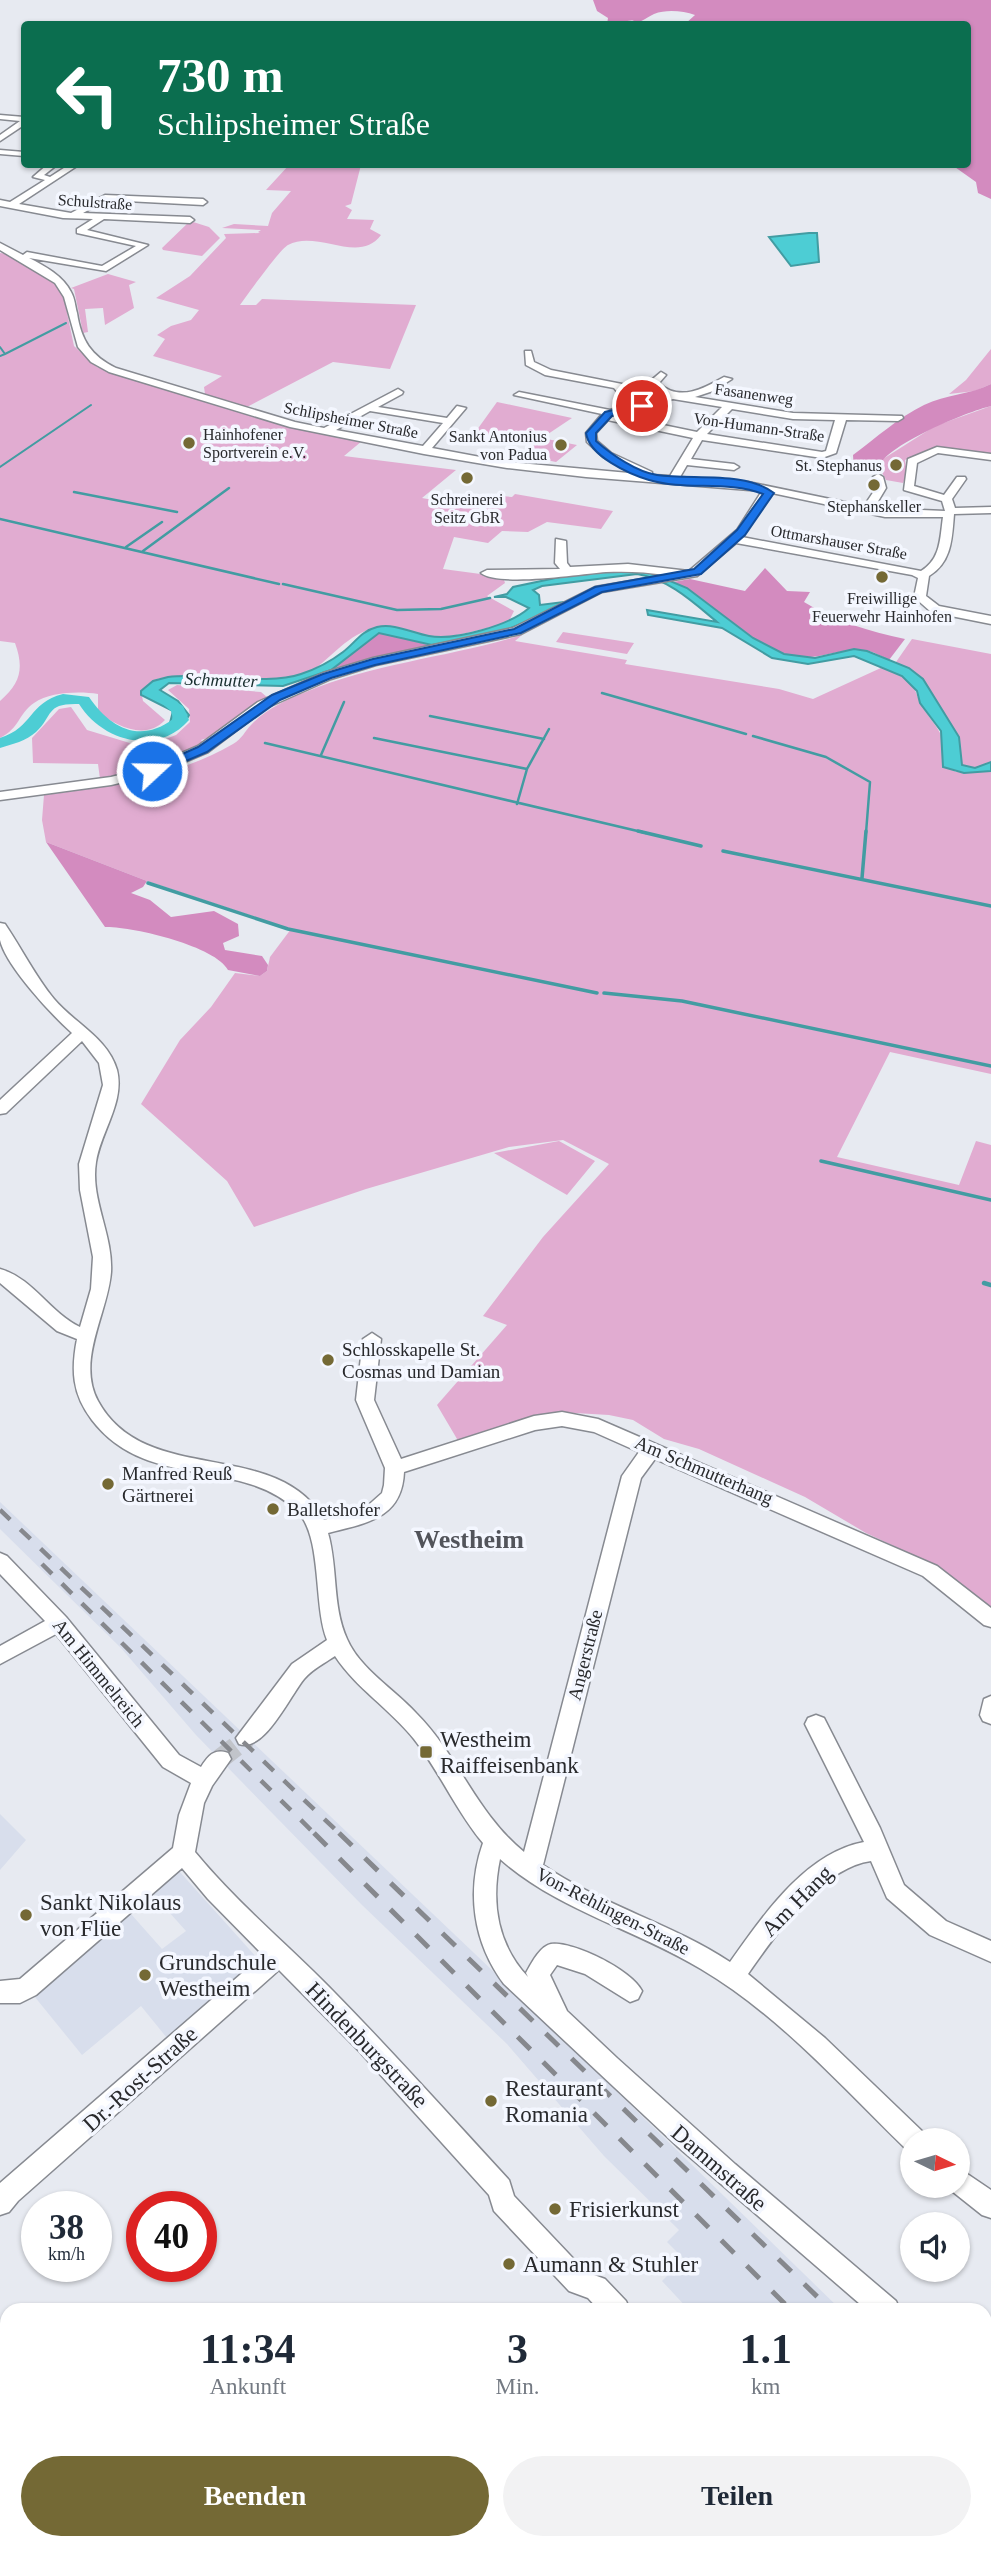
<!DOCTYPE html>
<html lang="de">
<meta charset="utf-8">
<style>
body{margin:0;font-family:Georgia,serif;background:#f2f2f3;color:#1f2937;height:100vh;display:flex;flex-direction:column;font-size:26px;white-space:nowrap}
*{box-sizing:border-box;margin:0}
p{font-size:23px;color:#747a83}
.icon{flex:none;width:38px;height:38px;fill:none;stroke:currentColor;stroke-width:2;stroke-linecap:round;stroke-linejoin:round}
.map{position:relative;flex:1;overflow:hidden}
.drawer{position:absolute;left:0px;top:2303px;width:992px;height:247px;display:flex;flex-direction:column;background:#fff;border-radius:21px 21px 0 0;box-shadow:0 2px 5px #0004}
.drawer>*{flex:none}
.hud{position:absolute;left:21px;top:21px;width:950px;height:147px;border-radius:7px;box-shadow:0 2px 5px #0004;background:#0b6e4f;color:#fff;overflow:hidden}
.needle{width:46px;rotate:95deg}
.controls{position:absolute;left:900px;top:2128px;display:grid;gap:14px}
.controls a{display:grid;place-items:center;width:70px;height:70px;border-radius:50%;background:#fff;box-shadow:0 2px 5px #0004;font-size:35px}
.speed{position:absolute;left:21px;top:2191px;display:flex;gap:14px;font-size:35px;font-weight:700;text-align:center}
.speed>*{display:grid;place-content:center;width:91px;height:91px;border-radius:50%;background:#fff;box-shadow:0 2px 5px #0004;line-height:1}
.speed small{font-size:18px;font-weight:400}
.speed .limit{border:10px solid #d22;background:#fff;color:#111}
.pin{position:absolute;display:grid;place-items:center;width:60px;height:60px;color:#fff;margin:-30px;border:4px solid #fff;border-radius:50%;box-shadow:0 2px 7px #0007}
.me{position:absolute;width:77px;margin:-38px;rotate:69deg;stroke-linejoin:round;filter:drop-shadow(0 0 5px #0008)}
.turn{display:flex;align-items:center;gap:24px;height:147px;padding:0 21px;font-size:32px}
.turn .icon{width:91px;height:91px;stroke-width:2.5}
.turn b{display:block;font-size:49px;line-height:60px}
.eta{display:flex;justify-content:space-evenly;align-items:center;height:119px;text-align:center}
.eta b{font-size:42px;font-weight:700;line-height:49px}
.cta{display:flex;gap:14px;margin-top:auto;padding:14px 21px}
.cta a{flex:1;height:80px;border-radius:42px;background:#746935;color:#fff;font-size:28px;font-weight:700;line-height:80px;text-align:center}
.cta a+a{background:#f2f2f3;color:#1f2937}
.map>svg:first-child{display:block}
.built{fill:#d8deec}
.green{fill:#e1acd1}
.forest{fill:#d38bbf}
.water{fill:#4dcdd4;stroke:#429ca2;stroke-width:2}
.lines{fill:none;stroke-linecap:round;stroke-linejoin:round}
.stream-far3{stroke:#429ca2;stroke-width:2}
.stream-far2{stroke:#429ca2;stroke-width:2.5}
.stream-far1{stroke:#429ca2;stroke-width:3.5}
.stream{stroke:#429ca2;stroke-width:4.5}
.river{fill:#4dcdd4;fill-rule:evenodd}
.minor-tunnel{stroke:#c1c4ca;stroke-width:20;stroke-dasharray:20 10;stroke-linecap:butt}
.minor-casing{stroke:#878a91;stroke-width:3}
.minor{fill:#fff;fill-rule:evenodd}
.rail-far1{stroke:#86888d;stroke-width:4.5;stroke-dasharray:14 14;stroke-linecap:butt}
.rail{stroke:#86888d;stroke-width:5;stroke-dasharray:18 18;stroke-linecap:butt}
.route{fill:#1a73e8;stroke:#114b97;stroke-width:2}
.poi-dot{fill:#746935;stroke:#f4f7ff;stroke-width:2.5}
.labels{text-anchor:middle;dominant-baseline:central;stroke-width:7;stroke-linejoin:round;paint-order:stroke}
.far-street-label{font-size:16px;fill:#292a2d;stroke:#f4f7ff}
.far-poi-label{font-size:16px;fill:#292a2d;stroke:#f4f7ff}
.far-water-label{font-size:18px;font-style:italic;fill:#182e2f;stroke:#f4f7ff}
.poi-label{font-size:19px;fill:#292a2d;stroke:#f4f7ff;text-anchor:start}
.street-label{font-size:19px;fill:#292a2d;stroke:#f4f7ff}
.near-poi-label{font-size:23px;fill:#292a2d;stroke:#f4f7ff;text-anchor:start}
.near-street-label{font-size:23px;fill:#292a2d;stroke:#f4f7ff}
.district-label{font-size:26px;font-weight:bold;fill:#52545b;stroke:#f4f7ff}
</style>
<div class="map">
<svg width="991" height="2549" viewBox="0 0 991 2549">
<rect width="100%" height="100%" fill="#e7eaf1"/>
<!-- built -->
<path class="built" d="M0,1502L494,1972L841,2310H689L662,2281L684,2259L667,2242L679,2230L604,2156L507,2044L362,1905L196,1735L121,1648L0,1529Z
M0,1814L26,1840L0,1870Z
M179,1871L258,1959L167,2038L141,2006L82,2055L30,1991L131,1914L162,1949L186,1931L151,1892Z
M985,2452L991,2458V2536L985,2534Z"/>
<!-- green -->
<path class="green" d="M317,164L361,165L351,204L345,206L352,210L347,219L374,220L370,229L381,235C359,265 317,229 288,245C280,249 248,294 240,305H256L262,299L416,305L390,369L333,362L247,407L205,394L204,387L222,376L153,356L165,339L157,335L171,326L191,320L199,310L156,298L190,276L226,238L224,234L260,233L258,232L261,230L222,228L234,224L268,226L272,213L291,191L266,190L289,165Z
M190,221L209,227L220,238L202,256L163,250L162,248Z
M0,253L9,254L59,287L63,294L74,346L97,367L265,419L362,441L344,456L456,470L422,498L477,508L489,495L512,497L515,494L613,511L601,529L547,522L528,532L502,531L488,543L454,537L443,569L503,577L505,583L487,596L514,611L509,621L501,625C479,629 455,638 433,637C413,635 396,623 376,628C348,633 332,658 311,671C287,685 206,676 174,676L157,679L141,691L143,701L165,720C146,741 116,726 98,712V694C79,691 50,692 34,703C18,714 20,728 0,738V701C21,683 24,668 15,643L0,641Z
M108,274L136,282L129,285L134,308L105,325L103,308L85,309L88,332L83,333L74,289L71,288Z
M991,349V384L975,391L949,394L966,380Z
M497,402L572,418L542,438L577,445L556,462L522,455L540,439L535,443L474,434Z
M991,406V455L934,448L905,460L907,473L903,483L886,480L879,467L883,459L935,426Z
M563,632L634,643L627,654L556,642Z
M522,635L515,641L627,660L625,664L779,689L813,699L883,667C892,671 901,674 908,680C916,688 916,695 921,704C932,724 952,738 942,763L956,772L991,771V1074L890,1052L837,1157L959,1185L976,1141L991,1145V1614L928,1562L866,1533L805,1497L699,1449L664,1439L633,1420L609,1415L558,1412L535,1415L460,1444L437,1405L507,1325L483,1316L543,1237L609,1164L563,1140L509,1147L366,1189L254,1227L227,1181L141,1104L180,1040L211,1007L235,973L260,976L267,971L270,957L291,929L147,881L46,842L42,820L44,795C110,787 175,777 233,744C242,739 245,731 251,725C265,710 287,699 306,692C375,663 451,657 522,635Z
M912,639L991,654V762L975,768L962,765L959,737L923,679L896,662Z
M177,685L261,692L268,698L220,734L201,740L205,745C171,762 138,774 100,779L98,764L33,763L32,738L59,709L71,707L87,730L133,744L160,741L176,735L190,722L189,709L168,690Z
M559,1141L595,1161L567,1195L494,1153Z"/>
<!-- forest -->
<path class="forest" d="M593,0H991V199L978,193L976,182L952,165L968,164V24H685L695,15C683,11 667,9 654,14C644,19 638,25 627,24L634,20L607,24L608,18L597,11Z
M991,384V406C966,412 889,444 879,466L882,472L854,471L853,455C876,438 899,417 924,405C946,394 970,395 991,384Z
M765,568L787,591L810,592L804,602C836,622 869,631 905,639L889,660C883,657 876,653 869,651C842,645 815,664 788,655C743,642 715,601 673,582L690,579L745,591Z
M379,633L434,646L331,670L375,635Z
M46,842L147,881L143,887L131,893L150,900L171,917L214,911L238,924L239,936L223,943L225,950L262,956L268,965L267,971L260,976L228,970C216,946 131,926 105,927Z
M0,2385L7,2388V2543H265L272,2549H0Z"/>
<!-- water -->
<path class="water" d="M809,233H817L819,262L791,266L769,237Z
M620,570L651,573L687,588L753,638L784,654L815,658L854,649L867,651L909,668L923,679L959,737L962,765L975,768L991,762V771L964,773L943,767L941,731L920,703L917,691L902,676L854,656L808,664L772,658L722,628L648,615L647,610L717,622C694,603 669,579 637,574L542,586L533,590L539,595L540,605L564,602L550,612L501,632L432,645L379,633L331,670L283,686L169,683L160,690L178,701L189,715L185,722L170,723L173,711L141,695V691L153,681L168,677C207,672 267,686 301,674C316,669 330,662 343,652C355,643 361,631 377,627C395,623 412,633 429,636C455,641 510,625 529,608L506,597H494L507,594L513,587L565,576Z"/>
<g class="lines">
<!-- stream-far3 -->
<path class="stream-far3" d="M0,347L5,354L0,356
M5,354L66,323
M0,467L91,405"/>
<!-- stream-far2 -->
<path class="stream-far2" d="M74,492L177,512
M0,519L279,584
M126,547L162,522
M143,551L229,488
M283,584L397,610L441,609L490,598
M602,693L746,734
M430,716L544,739
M753,736L826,757L870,782L866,833
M374,738L527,769
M265,743L646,833
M321,755L344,702
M517,804L527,769L549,729"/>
<!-- stream-far1 -->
<path class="stream-far1" d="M638,831L701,846
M723,851L991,906
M862,878L866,831
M148,883L288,929L597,993
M604,993L682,1001L991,1066
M821,1161L991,1200"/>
<!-- stream -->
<path class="stream" d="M984,1283L991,1285"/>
<!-- river -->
<path class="river" d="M63,694L89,697C110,728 140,744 173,719L171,711L160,702L168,697L183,706L189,720C157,757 102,741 79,704C45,703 54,715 36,732C26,741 13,744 0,748V738C34,727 28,703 63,694Z"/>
<!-- minor-tunnel -->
<path class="minor-tunnel" d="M220,1759L247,1738"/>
<!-- minor casing -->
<g class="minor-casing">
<path id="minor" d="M0,115L24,117V125L0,141V135L20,121L0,119Z
M0,150L24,152V156L0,154Z
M48,164H58L44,175L50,177L70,164H80L19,204L71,213L105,195L203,199L207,202L203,205L107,200L83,213L190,217L194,220L190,223L104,219L87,230L148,245L106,271L29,258C45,266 63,276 71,292C75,299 75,306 77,313C81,340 91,356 116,368L295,422L324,428L398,389L403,392L402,394L378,407L447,418L457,406L466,408L432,448L507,462L640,474L603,457L587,442L586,433L602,414L514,395L519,392L610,410L628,405L614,388L545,375L526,365L525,351H531L534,362L551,370L622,384L636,403L664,395L648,383L661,372L666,375L659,383C679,402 703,389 724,377L732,379L713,391L695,397L793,413L902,416L903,418L898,421L846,420L836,453L822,458L702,440L691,459L734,464L739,467L734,470L687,465L680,477L748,482L864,506L876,488L873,477L878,474L883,477L886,488L874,508L945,511L942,501L904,490L908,459L937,447L991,454V460L938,453L917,463L914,486L944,495L957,477H965L966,479L952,499L955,508L991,507V513L954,514C952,538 952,562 929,576L926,596L939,606L991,616V624L931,612L914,597L918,578L912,575L736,543L697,576L602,592L521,634L376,665L331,679L266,708L208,752L157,774L111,785L0,800V792L111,777L147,768L198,746L258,702L323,673L373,658L513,628L595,587L666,575C646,572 626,571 606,572C580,574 500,587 481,573L487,570L560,569L555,563L556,539L566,541L567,563L570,567L628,564L689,571L737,530L762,491L586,477L507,468L424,454L290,427L109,372L91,362L78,347L64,297L55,283L0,250V243L23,255L27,252L102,266L136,246L77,233V229L93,219L63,218L0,206V200L10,202L45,180L33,177ZM673,399L722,407L697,432L615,415ZM732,409L793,419L835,420L826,451L822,452L707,434ZM370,411L443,423L423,446L336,430ZM608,420L612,421L693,438L670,476L652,475V472L611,453L597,441L596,433ZM772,493L885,517H943C940,538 941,559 921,571L742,537Z
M0,923L5,924C22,949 35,976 54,999C74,1023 108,1038 117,1070C125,1102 101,1131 96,1162C90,1199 113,1234 111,1272C108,1313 76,1360 98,1401C145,1488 277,1436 324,1520L364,1509L382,1493L384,1485L385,1468L356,1400L363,1339L372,1333L381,1339L374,1400L401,1459L534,1416L562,1412L598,1419L937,1566L991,1608V1627L984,1625L923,1576L655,1459L641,1478L543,1865C601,1905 671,1923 730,1962C763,1916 805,1853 864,1842L805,1724L808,1718L816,1715L824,1718L880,1828L904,1885L946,1921L991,1941V1962L930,1935L887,1898L871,1861C821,1868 776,1934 748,1974L825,2038L923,2132L926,2140H912V2151L905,2148C841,2086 779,2015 701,1969C637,1930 557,1910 500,1859C491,1902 497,1944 528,1977L526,1973C531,1964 540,1946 551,1944C573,1941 632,1970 642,1991L638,1999L630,2002L585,1974L557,1965L550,1975L567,2011L617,2058L735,2164L896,2301L900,2310H867L677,2146L504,1984C473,1943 466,1891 483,1843C456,1811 440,1772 414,1739C390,1709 356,1688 335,1656C325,1663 312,1669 304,1679C290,1696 264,1753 239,1744L236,1738L292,1664L327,1640C313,1605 323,1537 297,1511C241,1456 147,1492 92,1420C72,1394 71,1370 77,1339L57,1331L0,1283V1269C33,1278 50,1313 80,1327L91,1289L93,1257L80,1190L79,1164L103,1085L99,1063L82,1041L6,1113L0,1114V1100L72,1033C52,1015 6,966 0,940C0,935 0,928 0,923ZM562,1426L594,1432L639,1452L622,1476L524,1852C475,1812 459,1756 416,1713C394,1689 360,1669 347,1639C332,1606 338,1568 328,1533C366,1523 402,1519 404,1472L535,1430Z
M0,1553L7,1556L66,1617L179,1755L201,1767C208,1756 214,1748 228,1753L231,1759L212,1786L204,1803L195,1852C237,1903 288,1945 334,1992C394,2053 451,2117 509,2180L514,2196L586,2272L605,2279L626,2301L630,2310H599L588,2298L569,2291L494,2211L489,2195L359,2051L279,1970L18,2201L9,2212L0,2215V2183L263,1955L208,1899L182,1868L36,1995L20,2003H0V1981L20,1979L173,1848L179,1815L191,1783L163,1767L56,1634L0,1664V1646L45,1621L0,1574Z
M991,1696V1724L983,1721L980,1715L984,1699Z
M957,2167L991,2190V2218L982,2215L948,2188L957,2186Z
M0,2372L7,2374V2401L0,2399Z
M985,2379L991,2381V2411L985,2408Z
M251,2543H284L286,2549H253Z
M782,2543H810L812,2549H784Z
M875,2543H909L911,2549H877Z"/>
</g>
<!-- minor -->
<use href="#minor" class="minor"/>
<!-- rail-far1 -->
<path class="rail-far1" d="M0,1510L341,1835
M42,1564L316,1835"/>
<!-- rail -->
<path class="rail" d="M314,1833L791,2310
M339,1833L831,2310
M985,2464L991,2470
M985,2503L991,2509"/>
</g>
<!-- route -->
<path class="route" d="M642,403L645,408L612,416L596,433V441C612,455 637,472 657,475C693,480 745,471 774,493L745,535L701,574L602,592L521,633L375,665L331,678L280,700L207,752L156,774H148V769L198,747L272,695L323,674L373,659L514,629L595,587L694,569L737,530L763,494C727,480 686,491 649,480C629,474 589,456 586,433L605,412Z"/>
<!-- markers -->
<g class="poi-dot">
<circle cx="189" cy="443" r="7"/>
<circle cx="561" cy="445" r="7"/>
<circle cx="896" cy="465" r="7"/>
<circle cx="467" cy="478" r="7"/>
<circle cx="874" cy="485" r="7"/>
<circle cx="882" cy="577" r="7"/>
<circle cx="328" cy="1360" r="7"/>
<circle cx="108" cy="1484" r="7"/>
<circle cx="273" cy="1509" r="7"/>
<rect x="419" y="1745" width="14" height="14" rx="3.5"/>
<circle cx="26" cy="1915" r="7"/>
<circle cx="145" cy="1975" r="7"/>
<circle cx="491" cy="2101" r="7"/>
<circle cx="555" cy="2209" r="7"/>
<circle cx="509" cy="2264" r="7"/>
</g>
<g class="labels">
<!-- far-street labels -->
<g class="far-street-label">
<text transform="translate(95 202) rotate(4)">Schulstraße</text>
<text transform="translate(754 394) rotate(8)">Fasanenweg</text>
<text transform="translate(351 420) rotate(11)">Schlipsheimer Straße</text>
<text transform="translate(759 427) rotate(8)">Von-Humann-Straße</text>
<text transform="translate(839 542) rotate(10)">Ottmarshauser Straße</text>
</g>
<!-- far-poi labels -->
<g class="far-poi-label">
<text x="203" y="434" text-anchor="start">Hainhofener<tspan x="203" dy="18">Sportverein e.V.</tspan></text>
<text x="547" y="436" text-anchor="end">Sankt Antonius<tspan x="547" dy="18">von Padua</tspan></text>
<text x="882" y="465" text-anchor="end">St. Stephanus</text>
<text x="467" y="499">Schreinerei<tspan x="467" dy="18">Seitz GbR</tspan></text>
<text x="874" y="506">Stephanskeller</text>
<text x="882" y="598">Freiwillige<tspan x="882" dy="18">Feuerwehr Hainhofen</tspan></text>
</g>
<!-- far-water labels -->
<g class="far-water-label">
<text transform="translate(221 680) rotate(2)">Schmutter</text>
</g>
<!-- poi labels -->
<g class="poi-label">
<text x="342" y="1349">Schlosskapelle St.<tspan x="342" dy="22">Cosmas und Damian</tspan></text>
<text x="122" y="1473">Manfred Reuß<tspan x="122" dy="22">Gärtnerei</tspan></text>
<text x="287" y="1509">Balletshofer</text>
</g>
<!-- street labels -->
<g class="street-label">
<text transform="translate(704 1470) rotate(23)">Am Schmutterhang</text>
<text transform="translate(585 1655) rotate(-76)">Angerstraße</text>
<text transform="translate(99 1673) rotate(51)">Am Himmelreich</text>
<text transform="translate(613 1911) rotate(27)">Von-Rehlingen-Straße</text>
</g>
<!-- near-poi labels -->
<g class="near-poi-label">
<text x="440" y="1739">Westheim<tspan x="440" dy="26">Raiffeisenbank</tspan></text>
<text x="40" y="1902">Sankt Nikolaus<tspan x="40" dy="26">von Flüe</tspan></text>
<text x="159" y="1962">Grundschule<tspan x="159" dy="26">Westheim</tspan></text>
<text x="505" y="2088">Restaurant<tspan x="505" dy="26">Romania</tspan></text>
<text x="569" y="2209">Frisierkunst</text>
<text x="523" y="2264">Aumann &amp; Stuhler</text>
</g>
<!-- near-street labels -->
<g class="near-street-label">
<text transform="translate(797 1901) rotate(-45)">Am Hang</text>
<text transform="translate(367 2045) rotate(46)">Hindenburgstraße</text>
<text transform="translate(140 2079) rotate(-42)">Dr.-Rost-Straße</text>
<text transform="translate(719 2168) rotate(41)">Dammstraße</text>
</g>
<!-- district labels -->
<g class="district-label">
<text x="469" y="1539">Westheim</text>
</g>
</g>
</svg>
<div class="controls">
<a><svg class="needle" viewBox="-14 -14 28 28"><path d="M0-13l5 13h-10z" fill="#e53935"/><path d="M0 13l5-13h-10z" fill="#747a83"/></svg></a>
<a><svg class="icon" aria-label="sound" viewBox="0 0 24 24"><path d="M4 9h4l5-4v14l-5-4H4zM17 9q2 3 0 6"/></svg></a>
</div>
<div class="speed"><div>38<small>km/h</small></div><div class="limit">40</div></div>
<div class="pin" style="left:642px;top:406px;background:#d93025"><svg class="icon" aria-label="arrive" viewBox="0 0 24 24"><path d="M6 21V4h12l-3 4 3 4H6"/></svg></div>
<svg class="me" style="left:152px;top:771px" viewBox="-20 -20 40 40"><circle r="17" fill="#1a73e8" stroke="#fff" stroke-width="3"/><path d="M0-11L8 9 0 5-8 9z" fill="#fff"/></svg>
<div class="hud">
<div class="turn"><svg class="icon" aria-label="left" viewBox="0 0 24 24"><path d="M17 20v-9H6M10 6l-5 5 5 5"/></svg><div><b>730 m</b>Schlipsheimer Straße</div></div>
</div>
<section class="drawer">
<div class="eta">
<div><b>11:34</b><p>Ankunft</p></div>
<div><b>3</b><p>Min.</p></div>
<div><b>1.1</b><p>km</p></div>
</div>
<div class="cta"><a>Beenden</a><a>Teilen</a></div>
</section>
</div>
